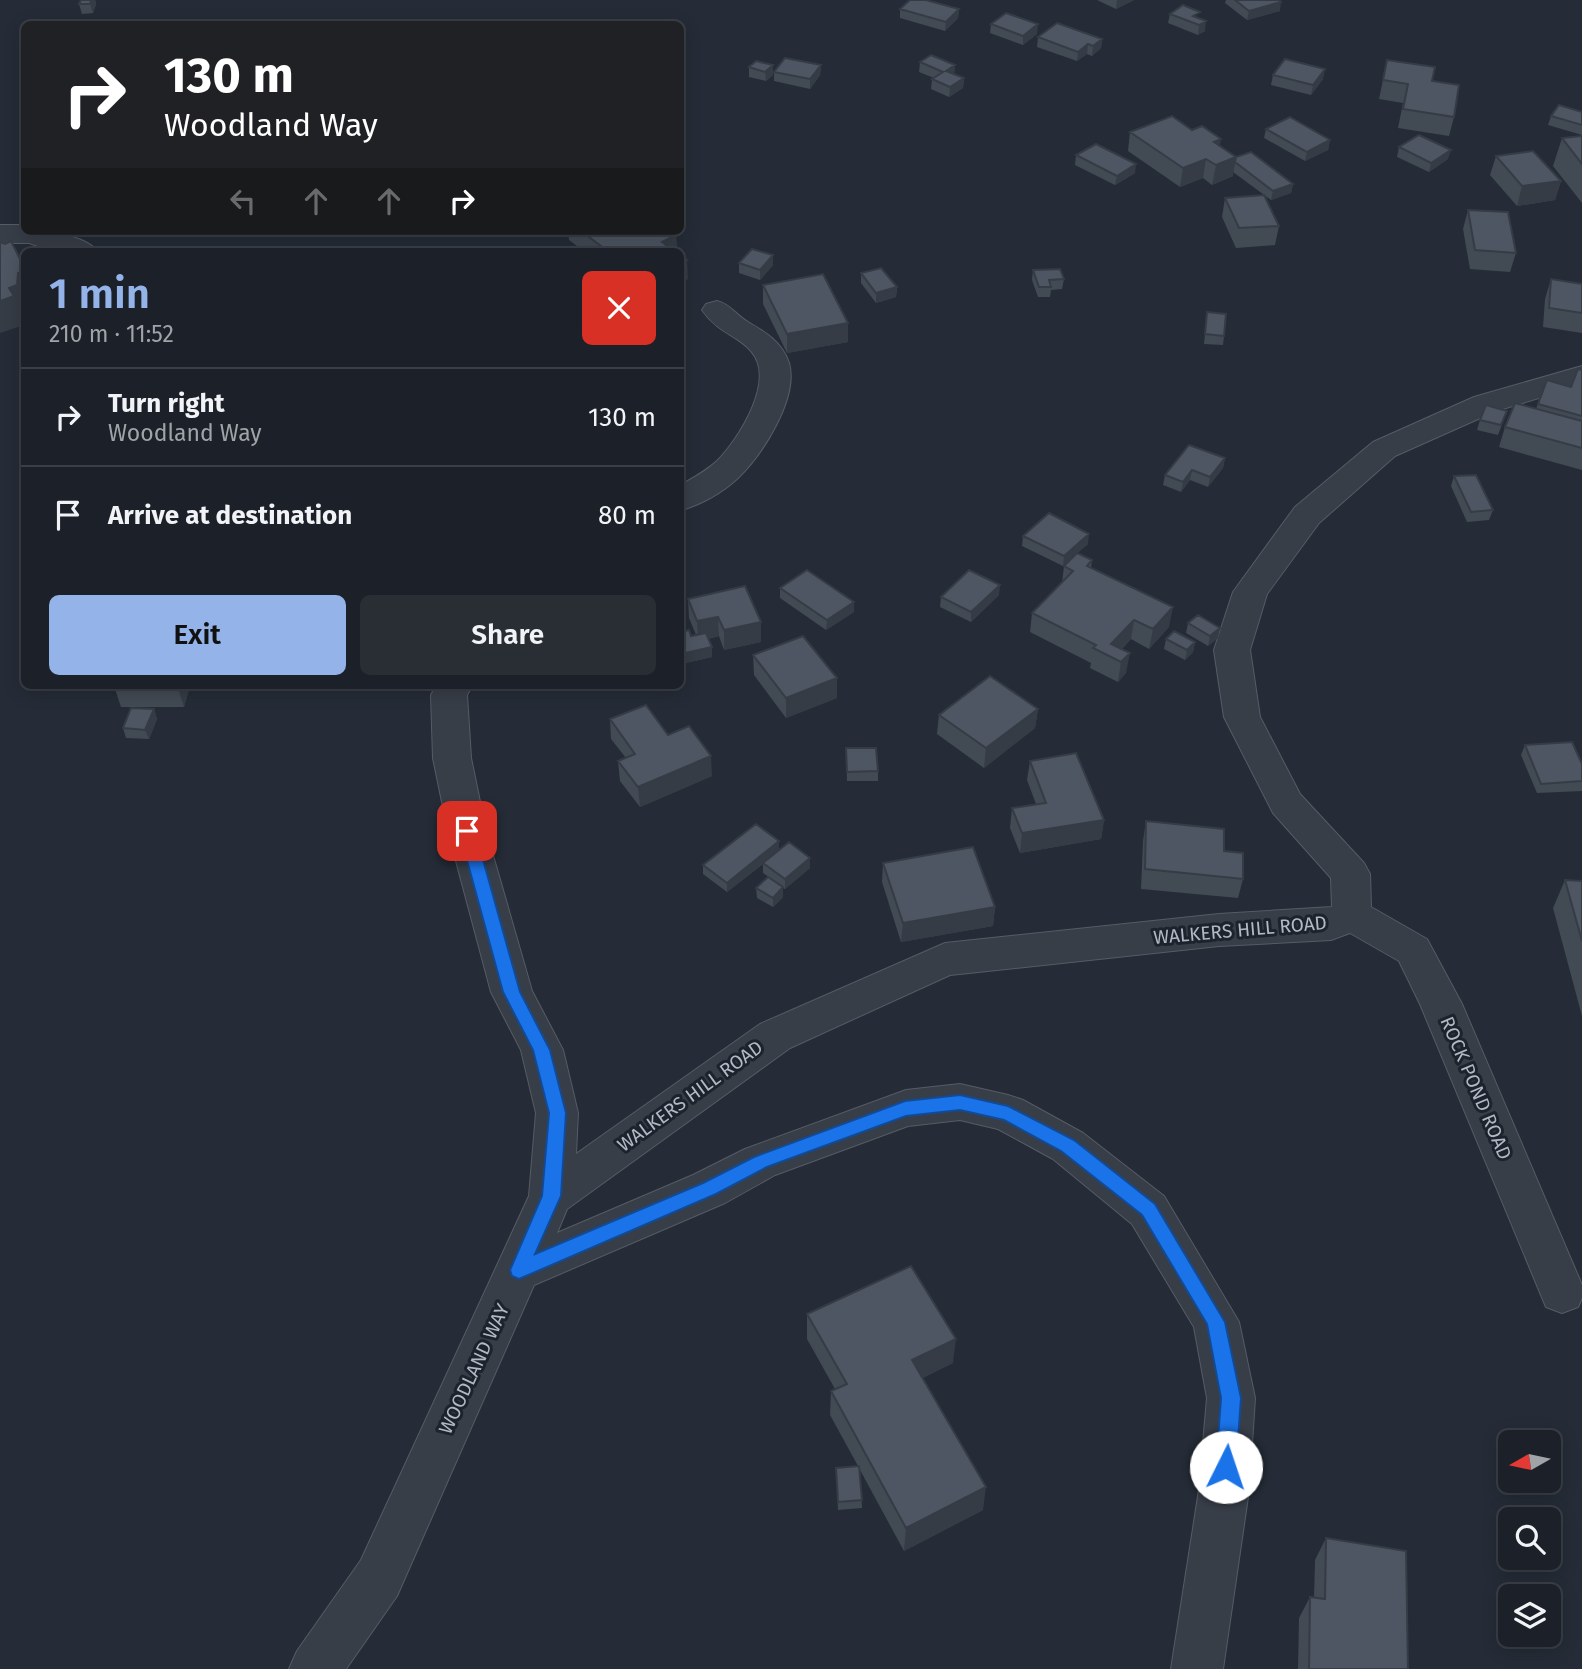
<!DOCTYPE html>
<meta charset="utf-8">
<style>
body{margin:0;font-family:"Fira Sans",sans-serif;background:#292e35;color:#f1f3f6;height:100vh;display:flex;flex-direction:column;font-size:26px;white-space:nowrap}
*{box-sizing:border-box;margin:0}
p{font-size:23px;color:#a0a3a8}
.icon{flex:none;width:38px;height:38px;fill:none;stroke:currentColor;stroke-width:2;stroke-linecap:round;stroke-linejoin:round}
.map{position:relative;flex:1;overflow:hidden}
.drawer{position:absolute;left:21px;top:248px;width:663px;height:441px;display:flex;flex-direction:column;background:#1c2129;border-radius:10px;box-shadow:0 4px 18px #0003,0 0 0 2px #3a3e46}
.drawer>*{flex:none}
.top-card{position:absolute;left:21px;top:21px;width:663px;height:214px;border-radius:10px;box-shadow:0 4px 18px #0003,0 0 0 2px #3a3e46;background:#202124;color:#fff;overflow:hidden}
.needle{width:46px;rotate:261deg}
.tools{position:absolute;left:1498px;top:1430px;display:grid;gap:14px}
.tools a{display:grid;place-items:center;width:63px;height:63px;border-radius:10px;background:#1c2129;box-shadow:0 4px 18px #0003,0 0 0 2px #3a3e46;font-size:35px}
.pin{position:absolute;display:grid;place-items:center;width:60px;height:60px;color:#fff;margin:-30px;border-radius:14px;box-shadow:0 4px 10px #0006}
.me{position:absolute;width:77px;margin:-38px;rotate:4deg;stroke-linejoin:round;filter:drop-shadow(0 0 5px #0008)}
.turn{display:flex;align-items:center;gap:24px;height:147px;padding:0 28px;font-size:32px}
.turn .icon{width:91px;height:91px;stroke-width:2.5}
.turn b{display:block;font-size:49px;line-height:60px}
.lanes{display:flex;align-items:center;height:66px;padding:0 28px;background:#0003;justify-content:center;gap:35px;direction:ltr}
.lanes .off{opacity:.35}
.round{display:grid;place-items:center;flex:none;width:74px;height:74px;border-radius:10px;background:#292e35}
.head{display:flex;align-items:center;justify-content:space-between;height:119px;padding:0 28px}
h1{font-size:42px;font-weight:600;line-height:52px;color:#93b3e9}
.primary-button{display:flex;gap:14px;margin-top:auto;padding:14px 28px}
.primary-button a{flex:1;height:80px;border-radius:10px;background:#93b3e9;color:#111;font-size:28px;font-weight:600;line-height:80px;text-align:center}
.primary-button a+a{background:#292e35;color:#f1f3f6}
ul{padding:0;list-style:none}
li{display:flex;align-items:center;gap:21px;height:98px;padding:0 28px;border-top:2px solid #3a3e46}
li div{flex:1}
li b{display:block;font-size:26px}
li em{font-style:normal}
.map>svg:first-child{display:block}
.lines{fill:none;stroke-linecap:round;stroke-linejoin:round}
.street-casing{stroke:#565c66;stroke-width:2}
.street{fill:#383e48;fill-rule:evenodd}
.wall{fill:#424a54}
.shaded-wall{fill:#363c45}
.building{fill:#4d5662;stroke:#363c45;stroke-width:2}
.route{fill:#1a73e8;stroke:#114b97;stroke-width:2}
.labels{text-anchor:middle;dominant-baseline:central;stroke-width:6;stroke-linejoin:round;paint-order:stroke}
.street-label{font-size:19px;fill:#b3b9c4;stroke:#1d232d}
</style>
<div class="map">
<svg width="1582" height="1669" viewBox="0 0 1582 1669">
<rect width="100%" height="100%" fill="#252c37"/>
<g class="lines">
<!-- street casing -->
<g class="street-casing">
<path id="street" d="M0,225H24V231C44,231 85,234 98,252H55L29,243H0Z
M717,301C730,304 736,315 748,322C765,332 782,342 789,363C799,398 762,455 738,478C723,492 701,505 681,510V485C693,478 706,471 717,461C738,440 777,380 751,351C736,334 719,334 702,310L706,304Z
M1582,366V385L1496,411L1395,456L1319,523L1267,594L1250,650L1260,717L1300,794L1364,863L1370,874L1371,907L1427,939L1462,1004L1582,1285V1298L1578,1307L1562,1313L1546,1307L1420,1004L1399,961L1350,933L1331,940L1219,946L950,975L790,1048L567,1209L557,1233L693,1175L745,1149L906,1090L960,1084L1008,1095L1023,1100L1083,1133L1164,1196L1239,1322L1255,1398L1249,1490L1223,1669H1171L1199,1490L1207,1398L1194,1327L1132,1224L1053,1159L998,1129L960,1120L908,1126L775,1175L725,1203L534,1285L397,1596L346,1669H289L297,1651L361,1560L529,1196L536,1113L521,1050L491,992L448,831L433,758L431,695L436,686H472L467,695L471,758L486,831L532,991L563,1050L578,1113L576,1154L760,1024L945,943L1219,914L1332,907L1331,878L1273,813L1224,717L1214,650L1233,592L1295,507L1373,442L1474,397Z"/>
</g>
<!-- street -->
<use href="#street" class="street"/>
</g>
<!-- wall -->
<path class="wall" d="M81,0H95L96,4L93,13L82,14L79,4Z
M1097,0H1134L1116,9Z
M1226,0H1279L1280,11L1247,20L1225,3Z
M900,9H959L958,18L945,31L900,18Z
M1170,14L1199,19L1205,31L1198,35L1168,23Z
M991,24L1037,34L1023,45L990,33Z
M1038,37L1102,39L1101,48L1092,56L1087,54L1077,61L1037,47Z
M1387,60L1454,117L1449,136L1398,128L1403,103L1379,99Z
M920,62L955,65L954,74L964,78L963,88L949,97L931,89L932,79L934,78L919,72Z
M773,65V75L766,81L749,77V67Z
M821,65L820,75L810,89L774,81V72Z
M1273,75L1323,79L1311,95L1271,85Z
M1582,112V135L1548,125L1551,116Z
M1266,129L1330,140L1328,150L1305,161L1264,138Z
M1192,130L1236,157L1293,184L1291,193L1271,200L1233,172V176L1212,185L1203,178L1180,187L1128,151L1130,132Z
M1582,136V203L1553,166L1562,138Z
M1399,147L1448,159L1429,172L1397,157Z
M1076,155L1135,173L1115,185L1075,165Z
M1496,156L1561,181L1555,200L1517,206L1490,175Z
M1225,198L1279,226L1275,245L1236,248L1222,217Z
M1468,210L1516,253L1510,272L1470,269L1463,229Z
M389,231H408L401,236Z
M568,231H670L676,235L677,252H585L569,240Z
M739,263L773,265L760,280L739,273Z
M1033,270L1064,279L1062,289L1051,290L1050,297H1038L1032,280Z
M861,273L897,287L896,297L876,303L861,283Z
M1551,279L1582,284V333L1543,327L1545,299Z
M763,285L848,342L787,353L763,304Z
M1207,312L1224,336L1223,345L1204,344Z
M1582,370V470L1499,447L1505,427L1536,409L1547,380L1571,387Z
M1507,411L1498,435L1477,430L1480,420Z
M1225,458L1223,468L1208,487L1190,480L1181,492L1163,485L1165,475Z
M1454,476L1493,510L1489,520L1467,522L1451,486Z
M1023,536L1088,544L1077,553L1092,560L1091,568L1169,627L1149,649L1131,639L1122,649L1126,673L1118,682L1090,668L1091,663L1030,632L1032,613L1062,583L1064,566L1076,554L1063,566L1022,546Z
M780,588L854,602V612L826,630L780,598Z
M999,595L971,622L940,607L941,597Z
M688,599L761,642L724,650L719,636L708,639L712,657L681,664V632L691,636L696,635L689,618Z
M1188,623L1218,638L1208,646L1186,633Z
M1166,639L1195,642L1193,652L1185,660L1164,649Z
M753,655L837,698L786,718L754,675Z
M114,686H190L184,707H121Z
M154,709L157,719L149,739L126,738L123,728Z
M1038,709L1035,728L984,768L937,734L939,715Z
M610,719L668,735L712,776L640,807L620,781L618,761L626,758L611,739Z
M1525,745L1582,764V791L1537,793L1521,755Z
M846,748L878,771V781H847Z
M1030,761L1104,820L1101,839L1020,853L1010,828L1012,808L1036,804L1027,780Z
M1146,821L1243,879L1238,898L1141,889L1143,841Z
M779,841V850L810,868L785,889L783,888V897L773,907L757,898L756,888L776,882L763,873V864L727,892L703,874V865Z
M883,863L995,907L993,926L901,942L882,882Z
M1565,880L1582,881V1016L1553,908Z
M807,1314L953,1363L922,1378L983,1510L904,1551L860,1470L862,1508L838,1510L836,1468L858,1466L830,1415L831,1391L835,1389L807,1339Z
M1326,1538L1408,1669H1298L1299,1618L1310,1597L1314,1598L1315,1560Z"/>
<!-- shaded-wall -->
<path class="shaded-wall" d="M91,0H95L96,4L93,13L90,4Z
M1117,0H1134L1116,9Z
M1281,2L1280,11L1247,20L1249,11Z
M959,9L958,18L945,31L946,22Z
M1206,21L1205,31L1198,35L1199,25Z
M1038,24L1037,34L1023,45V36Z
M1102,39L1101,48L1092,56L1093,46Z
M1088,44L1087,54L1077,61L1078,52Z
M773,65V75L766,81L765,72Z
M821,65L820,75L810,89V79Z
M955,65L954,75L946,71Z
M1325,69L1323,79L1311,95L1313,85Z
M964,78L963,88L949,97L950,87Z
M1221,139L1217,158L1214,142Z
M1330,140L1328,150L1305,161L1307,152Z
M1451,150L1448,159L1429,172L1431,163Z
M1236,157L1233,176L1212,185L1216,165Z
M1206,159L1203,178L1180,187L1183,168Z
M1136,164L1135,173L1115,185L1117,176Z
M1561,181L1555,200L1517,206L1522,186Z
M1293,184L1291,193L1271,200L1273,191Z
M400,231H408L401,236Z
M676,235L677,252H662V242Z
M773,255V265L760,280V270Z
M687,260L688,279L681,283V263Z
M24,271V315L21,316L24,325L0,333V301L18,273Z
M897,287L896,297L876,303V293Z
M848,323V342L787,353V334Z
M1225,458L1223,468L1208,487L1210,477Z
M1192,470L1190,480L1181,492L1183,482Z
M1089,534L1088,544L1063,566L1064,556Z
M1000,585L999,595L971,622V612Z
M854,602V612L826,630L827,620Z
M1173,607L1169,627L1149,649L1153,629Z
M718,617L719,636L698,641L697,621Z
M1134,620L1131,639L1113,658L1111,644Z
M761,622V642L724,650V630Z
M1220,628L1218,638L1208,646L1210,636Z
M1195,642L1193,652L1185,660L1187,650Z
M712,647V657L681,664V654Z
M1130,653L1126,673L1118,682L1121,662Z
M837,678V698L786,718V698Z
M179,686H190L184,707L178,688Z
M154,709L157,719L149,739L145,730Z
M1038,709L1035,728L984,768L986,748Z
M711,756L712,776L640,807L638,787Z
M1104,820L1101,839L1020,853L1022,833Z
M779,841V851L727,892V883Z
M810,858V868L785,889V879Z
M783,887V897L773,907V898Z
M995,907L993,926L901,942L903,923Z
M956,1339L953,1363L909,1385L912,1360Z
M986,1487L983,1510L904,1551L906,1528Z"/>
<!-- building -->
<path class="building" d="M81,0H91L90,4H79Z
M910,0H926L959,9L946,22L900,9Z
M1235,0H1279L1281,2L1249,11Z
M1183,5L1200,12L1193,16L1206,21L1199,25L1170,14Z
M1006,13L1038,24L1023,36L991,24Z
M482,20L490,24H473Z
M1057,23L1102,39L1093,46L1088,44L1078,52L1038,37Z
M931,55L955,65L946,71L964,78L950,87L932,79L943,72L920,62Z
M785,58L821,65L810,79L774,72Z
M1285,59L1325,69L1313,85L1273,75Z
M1387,60L1435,67L1432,81L1459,85L1454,117L1403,109L1408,84L1383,80Z
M756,61L773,65L765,72L749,67Z
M1559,105L1582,112V125L1551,116Z
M1172,116L1192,130L1202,126L1221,139L1214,142L1236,157L1216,165L1206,159L1183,168L1130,132Z
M1290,117L1330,140L1307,152L1266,129Z
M1419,135L1451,150L1431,163L1399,147Z
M1582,136V164L1562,138Z
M1096,144L1136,164L1117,176L1076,155Z
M1533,151L1561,181L1522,186L1496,156Z
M1251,152L1293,184L1273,191L1235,162L1236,157Z
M1264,195L1279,226L1239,228L1225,198Z
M1468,210L1508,212L1516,253L1475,250Z
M581,231H670L676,235L662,242L675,252H609Z
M11,241L24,267V271L18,273L17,285L9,288L14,296L0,301V242L5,244Z
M752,249L773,255L760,270L739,263Z
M681,256L687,260L681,263Z
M881,268L897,287L876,293L861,273Z
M1060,269L1064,279L1049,280L1051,287H1039L1033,270Z
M823,274L848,323L787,334L763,285Z
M1551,279L1582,284V313L1549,308Z
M1207,312L1226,314L1224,336L1205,334Z
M1578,369L1582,370V416L1538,404L1547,380L1571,387Z
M1515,403L1582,421V448L1505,427Z
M1486,405L1507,411L1501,425L1480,420Z
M1189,445L1225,458L1210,477L1192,470L1183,482L1165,475Z
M1476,475L1493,510L1471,512L1454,476Z
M1049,513L1089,534L1064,556L1023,536Z
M1077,553L1092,560L1087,566L1173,607L1153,629L1134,620L1111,644L1130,653L1121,662L1093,648L1096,645L1032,613L1073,571L1064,566Z
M807,570L854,602L827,620L780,588Z
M969,570L1000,585L971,612L941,597Z
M745,586L761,622L724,630L718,617L697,621L688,599Z
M1198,615L1220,628L1210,636L1188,623Z
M689,630L691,636L706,633L712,647L681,654V632Z
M1174,631L1195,642L1187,650L1166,639Z
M803,636L837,678L786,698L753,655Z
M990,676L1038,709L986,748L939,715Z
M114,686H179L178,688L114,687Z
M646,705L668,735L689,726L711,756L638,787L618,761L635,754L610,719Z
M131,708L154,709L145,730L123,728Z
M1572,742L1582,764V781L1541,784L1525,745Z
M846,748H876L878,771L847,772Z
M1076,753L1104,820L1022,833L1012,808L1046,803L1030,761Z
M1146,821L1224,829V851L1243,853V879L1145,869Z
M756,824L779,841L727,883L703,865Z
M789,842L810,858L785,879L763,863Z
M973,847L995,907L903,923L883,863Z
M768,877L783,887L773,898L756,888Z
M1565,880L1582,881V941Z
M911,1266L956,1339L912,1360L986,1487L906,1528L831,1391L847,1384L807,1314Z
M859,1466L862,1500L838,1502L836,1468Z
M1326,1538L1406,1551L1408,1669H1309L1310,1597L1325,1599Z"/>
<!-- route -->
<path class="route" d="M467,825L475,831L520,992L550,1050L566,1113L561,1196L535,1254L703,1183L754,1157L905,1101L960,1095L1008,1106L1074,1140L1155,1204L1225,1322L1241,1398L1236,1467L1233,1474L1226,1477L1219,1474L1216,1467L1221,1398L1207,1324L1142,1215L1061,1151L1004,1120L960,1110L906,1116L767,1167L716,1194L526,1276L519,1279L512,1276L510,1270L542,1196L549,1113L533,1050L503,992L459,831Z"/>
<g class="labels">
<!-- street labels -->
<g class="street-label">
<text transform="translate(1240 930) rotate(-5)">WALKERS HILL ROAD</text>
<text transform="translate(1476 1088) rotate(67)">ROCK POND ROAD</text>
<text transform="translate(690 1096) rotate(-36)">WALKERS HILL ROAD</text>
<text transform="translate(474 1369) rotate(-65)">WOODLAND WAY</text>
</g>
</g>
</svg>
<div class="tools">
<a><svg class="needle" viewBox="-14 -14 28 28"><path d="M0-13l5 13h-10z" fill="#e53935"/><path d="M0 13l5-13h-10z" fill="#a0a3a8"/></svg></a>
<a><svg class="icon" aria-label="search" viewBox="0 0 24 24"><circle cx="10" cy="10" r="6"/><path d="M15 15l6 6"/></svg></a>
<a><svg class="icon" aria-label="layers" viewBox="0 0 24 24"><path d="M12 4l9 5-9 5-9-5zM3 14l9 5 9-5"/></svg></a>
</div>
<div class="pin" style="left:467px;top:831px;background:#d93025"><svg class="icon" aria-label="arrive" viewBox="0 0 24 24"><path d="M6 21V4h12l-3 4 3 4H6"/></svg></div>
<svg class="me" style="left:1226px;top:1467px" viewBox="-20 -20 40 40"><circle r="19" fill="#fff"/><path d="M0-13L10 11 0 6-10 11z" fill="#1a73e8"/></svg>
<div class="top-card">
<div class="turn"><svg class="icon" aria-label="right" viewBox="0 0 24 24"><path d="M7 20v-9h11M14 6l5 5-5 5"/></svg><div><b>130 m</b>Woodland Way</div></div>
<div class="lanes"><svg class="icon off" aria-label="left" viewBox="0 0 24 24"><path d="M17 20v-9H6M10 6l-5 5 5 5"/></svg><svg class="icon off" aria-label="ahead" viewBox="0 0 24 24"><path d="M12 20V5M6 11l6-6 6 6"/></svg><svg class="icon off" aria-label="ahead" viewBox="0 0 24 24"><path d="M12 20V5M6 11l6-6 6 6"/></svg><svg class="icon" aria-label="right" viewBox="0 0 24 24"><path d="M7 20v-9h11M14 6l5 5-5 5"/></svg></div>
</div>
<section class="drawer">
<div class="head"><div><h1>1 min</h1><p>210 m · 11:52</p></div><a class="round" style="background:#d93025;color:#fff"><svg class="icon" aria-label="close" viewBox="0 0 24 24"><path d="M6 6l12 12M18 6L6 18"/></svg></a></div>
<ul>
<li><svg class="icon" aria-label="right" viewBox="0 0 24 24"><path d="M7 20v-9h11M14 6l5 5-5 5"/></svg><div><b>Turn right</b><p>Woodland Way</p></div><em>130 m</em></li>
<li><svg class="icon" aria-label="arrive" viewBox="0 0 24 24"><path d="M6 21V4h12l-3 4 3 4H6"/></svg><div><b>Arrive at destination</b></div><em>80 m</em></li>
</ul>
<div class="primary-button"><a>Exit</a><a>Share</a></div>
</section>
</div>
